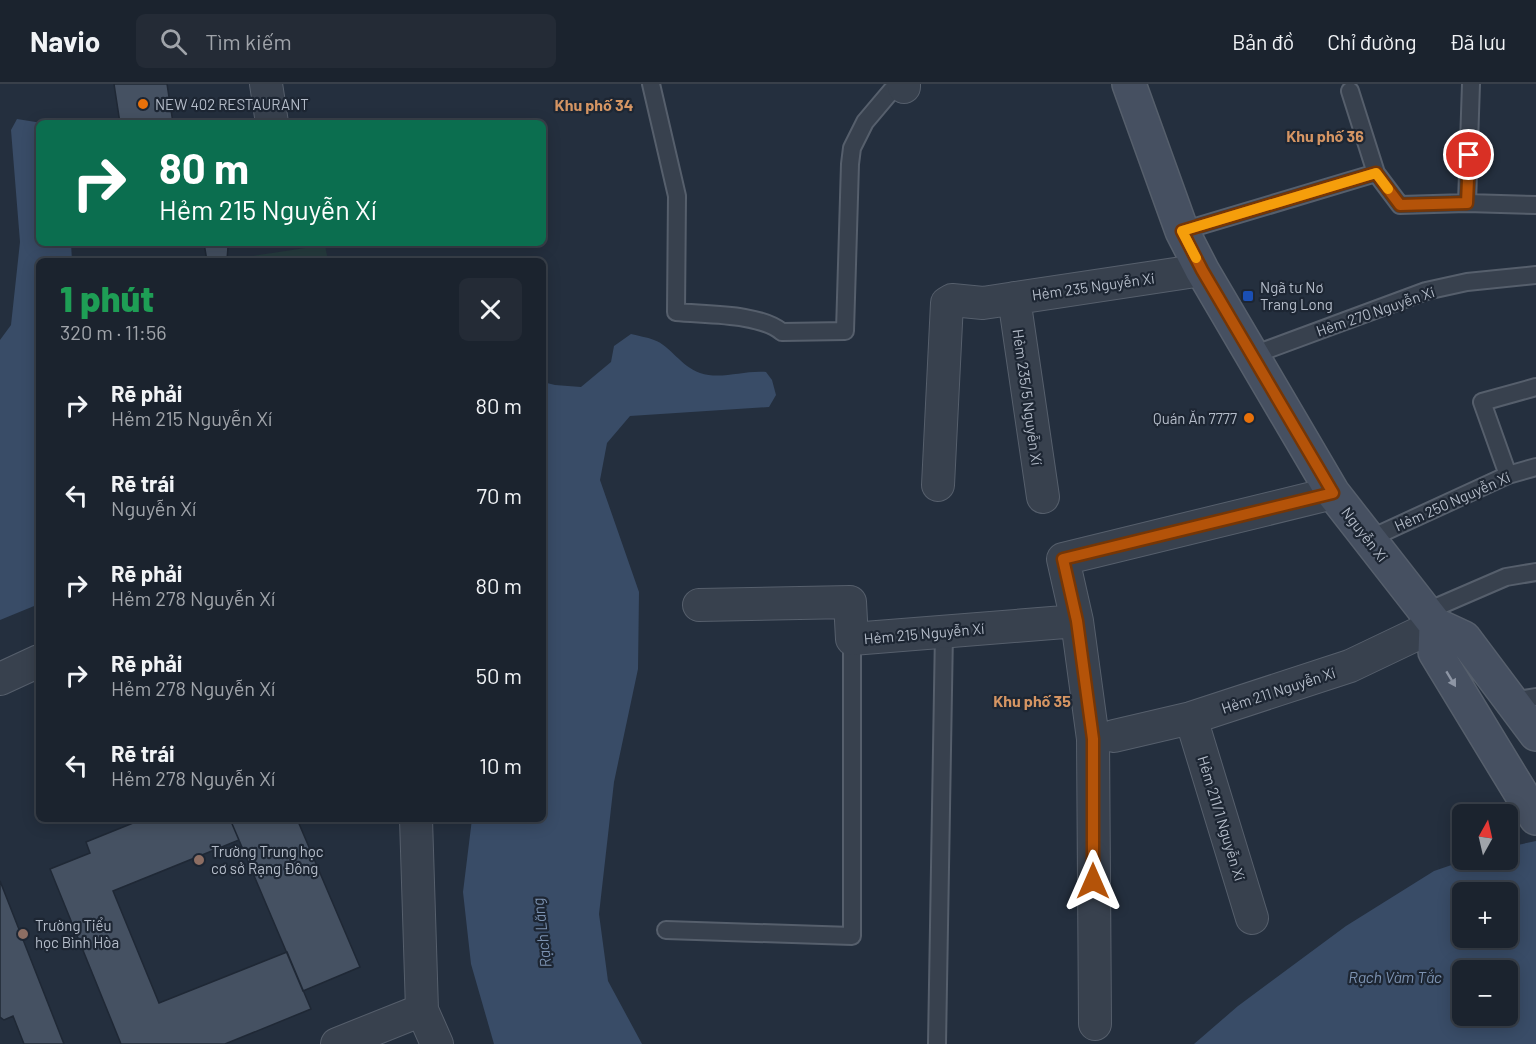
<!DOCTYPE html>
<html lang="vi">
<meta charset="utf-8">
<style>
body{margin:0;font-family:Barlow,sans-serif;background:#242b36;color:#f1f3f6;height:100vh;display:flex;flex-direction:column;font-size:22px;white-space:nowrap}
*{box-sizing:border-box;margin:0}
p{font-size:20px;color:#a0a4aa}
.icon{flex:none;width:33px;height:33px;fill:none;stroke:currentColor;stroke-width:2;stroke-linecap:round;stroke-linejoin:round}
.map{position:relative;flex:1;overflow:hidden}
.panel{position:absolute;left:36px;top:174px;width:510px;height:564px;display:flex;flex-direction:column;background:#1b232e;border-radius:9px;box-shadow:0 3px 15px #0003,0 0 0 2px #39404a}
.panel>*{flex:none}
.banner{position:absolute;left:36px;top:36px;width:510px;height:126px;border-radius:9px;box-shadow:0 3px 15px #0003,0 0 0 2px #39404a;background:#0b6e4f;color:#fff;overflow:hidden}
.needle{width:39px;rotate:8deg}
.fabs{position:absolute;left:1452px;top:720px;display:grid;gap:12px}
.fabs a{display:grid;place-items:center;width:66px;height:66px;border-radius:9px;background:#1b232e;box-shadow:0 3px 15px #0003,0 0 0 2px #39404a;font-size:30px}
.pin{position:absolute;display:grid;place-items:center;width:51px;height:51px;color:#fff;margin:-26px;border:3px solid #fff;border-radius:50%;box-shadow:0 2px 6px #0007}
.me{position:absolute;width:66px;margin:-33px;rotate:0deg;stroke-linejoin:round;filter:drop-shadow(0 0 4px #0008)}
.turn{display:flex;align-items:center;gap:21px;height:126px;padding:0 24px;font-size:27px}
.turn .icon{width:78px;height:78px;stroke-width:2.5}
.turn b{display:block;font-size:42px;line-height:51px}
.round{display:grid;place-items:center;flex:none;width:63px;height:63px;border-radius:9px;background:#242b36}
.overview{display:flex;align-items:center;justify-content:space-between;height:102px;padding:0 24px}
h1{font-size:36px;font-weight:800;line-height:45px;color:#1e9e55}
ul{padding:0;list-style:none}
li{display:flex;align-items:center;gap:18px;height:90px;padding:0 24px}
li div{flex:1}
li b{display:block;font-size:22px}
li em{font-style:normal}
header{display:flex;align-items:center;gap:36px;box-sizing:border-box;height:84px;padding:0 30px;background:#1b232e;border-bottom:2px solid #39404a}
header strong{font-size:28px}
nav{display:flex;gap:33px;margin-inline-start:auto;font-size:21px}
.search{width:420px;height:54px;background:#242b36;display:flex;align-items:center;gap:15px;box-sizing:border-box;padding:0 21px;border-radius:9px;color:#a0a4aa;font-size:22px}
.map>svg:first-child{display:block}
.green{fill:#263c3f}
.water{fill:#394c67;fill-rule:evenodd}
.building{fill:#455162;stroke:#1f2835;stroke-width:1.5}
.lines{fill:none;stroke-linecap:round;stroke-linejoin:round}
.service-casing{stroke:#565f6c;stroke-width:20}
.minor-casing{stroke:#565f6c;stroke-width:34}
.secondary-casing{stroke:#565f6c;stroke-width:36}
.service{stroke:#38414e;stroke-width:16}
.minor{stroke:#38414e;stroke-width:32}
.secondary{stroke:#465061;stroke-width:33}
.oneway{fill:#8e96a5}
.route-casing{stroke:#753606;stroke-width:15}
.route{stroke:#b45309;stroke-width:10}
.slow{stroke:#f59e0b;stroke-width:10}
.food-dot{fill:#e8710a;stroke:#1d2633;stroke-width:2}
.transit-dot{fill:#1a4fb4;stroke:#1d2633;stroke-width:2}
.education-dot{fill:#8d6e63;stroke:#1d2633;stroke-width:2}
.labels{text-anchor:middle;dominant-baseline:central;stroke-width:4.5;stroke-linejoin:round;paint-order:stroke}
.poi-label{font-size:15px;fill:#b4bcc9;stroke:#1d2633;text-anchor:start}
.street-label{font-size:15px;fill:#b4bcc9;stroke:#1d2633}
.neighbourhood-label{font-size:16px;font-weight:bold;fill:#d59563;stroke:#1d2633}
.water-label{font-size:16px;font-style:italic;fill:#7c92b1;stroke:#1d2633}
</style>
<header>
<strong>Navio</strong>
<div class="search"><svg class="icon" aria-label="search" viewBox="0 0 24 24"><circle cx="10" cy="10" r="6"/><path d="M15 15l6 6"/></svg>Tìm kiếm</div>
<nav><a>Bản đồ</a><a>Chỉ đường</a><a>Đã lưu</a></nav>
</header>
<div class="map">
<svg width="1536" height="960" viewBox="0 0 1536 960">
<rect width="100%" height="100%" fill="#242f3e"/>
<!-- green -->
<path class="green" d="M325,161L328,177L227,176Z"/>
<!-- water -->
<path class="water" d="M17,35L42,39H39V159H71L72,177H39V520L0,536V256L11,241L20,158L11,46Z
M631,250C638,252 647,253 654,256C671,262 680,282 700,289C721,296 744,286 766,288L772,296L776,311L769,323L630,332L607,359L600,396L639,508L638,585L614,698L599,830L608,897L642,960H494L471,880L463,808L472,735H543V298L555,301L581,303L611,278L614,262Z
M1536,757V960H1194L1238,922L1346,842L1434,787L1466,776H1508V763ZM1462,808H1508V854H1462ZM1462,886H1508V932H1462Z"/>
<!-- building -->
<path class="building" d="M114,0H167L173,39H120Z
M139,159H162L139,163Z
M204,159H245L228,163L227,176L216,177H207Z
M143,735H230L239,756L113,807L159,919L287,868L311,925L225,960H121L50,785L90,769L86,758Z
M230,735H297L360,883L303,907Z
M0,797L64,960H24L13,932L4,936L0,933Z"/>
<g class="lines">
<!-- service casing -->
<g class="service-casing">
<path id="service" d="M651,0L677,112L676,228C706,231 759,229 782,248L845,247L850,80L852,64L865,38L892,6L910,1
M1350,7L1376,89
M1467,119L1471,0
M1182,147L1376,89L1400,121L1467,119L1536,121
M1253,271L1426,207L1467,198L1536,191
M1508,391L1482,318L1536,303
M1369,455L1508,391L1536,383
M1425,528L1506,493L1536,488
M1512,617L1536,613
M666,846L852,852V555
M937,960L944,548"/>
</g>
<!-- minor casing -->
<g class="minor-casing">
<path id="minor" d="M266,0L272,39
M904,0V3
M1014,214L1043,413
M938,401L947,219L952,216L983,219L1202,186
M699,521L850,518L852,555L1077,537L1063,475L1333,409
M1077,537L1093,655L1095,940
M0,595L39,577
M1191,634L1252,834
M1114,652L1191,634L1350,582L1436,541
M416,735L422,926L437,960
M337,960L422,926"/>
</g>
<!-- secondary casing -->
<g class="secondary-casing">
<path id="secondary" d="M1129,0L1182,147L1202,186L1333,409L1436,541L1464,554L1536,650
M1436,541L1435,568L1536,734"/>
</g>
<!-- service -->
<use href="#service" class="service"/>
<!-- minor -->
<use href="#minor" class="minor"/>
<!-- secondary -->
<use href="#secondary" class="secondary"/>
</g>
<!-- one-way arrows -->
<defs><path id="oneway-solid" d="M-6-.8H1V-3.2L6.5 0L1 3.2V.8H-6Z" transform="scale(1.5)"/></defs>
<use class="oneway" href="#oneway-solid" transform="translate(1451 595) rotate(59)"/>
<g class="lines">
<!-- route casing -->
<g class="route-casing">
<path id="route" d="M1093,797V655L1077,537L1063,475L1333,409L1202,186L1182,147L1376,89L1400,121L1467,119L1469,71"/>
</g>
<!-- route -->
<use href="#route" class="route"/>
<!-- slow -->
<path class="slow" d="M1196,174L1182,147L1376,89L1388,105"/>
</g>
<!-- markers -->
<g class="food-dot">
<circle cx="143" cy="20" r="6"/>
<circle cx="1249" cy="334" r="6"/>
</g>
<rect class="transit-dot" x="1242" y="206" width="12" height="12" rx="3"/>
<g class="education-dot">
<circle cx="199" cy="776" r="6"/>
<circle cx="23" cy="850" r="6"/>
</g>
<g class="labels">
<!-- poi labels -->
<g class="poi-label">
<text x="155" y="20">NEW 402 RESTAURANT</text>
<text x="1260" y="203">Ngã tư Nơ<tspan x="1260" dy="17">Trang Long</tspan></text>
<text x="1237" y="334" text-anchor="end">Quán Ăn 7777</text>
<text x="211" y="767">Trường Trung học<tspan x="211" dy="17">cơ sở Rạng Đông</tspan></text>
<text x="35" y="841">Trường Tiểu<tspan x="35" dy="17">học Bình Hòa</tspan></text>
</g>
<!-- street labels -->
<g class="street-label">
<text transform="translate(1093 202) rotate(-8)">Hẻm 235 Nguyễn Xí</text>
<text transform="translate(1375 227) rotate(-19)">Hẻm 270 Nguyễn Xí</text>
<text transform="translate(1028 313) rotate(82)">Hẻm 235/5 Nguyễn Xí</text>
<text transform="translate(1452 417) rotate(-24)">Hẻm 250 Nguyễn Xí</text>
<text transform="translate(1365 450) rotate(52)">Nguyễn Xí</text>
<text transform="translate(924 549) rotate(-5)">Hẻm 215 Nguyễn Xí</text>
<text transform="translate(1278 606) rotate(-18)">Hẻm 211 Nguyễn Xí</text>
<text transform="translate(1222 734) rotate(73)">Hẻm 211/1 Nguyễn Xí</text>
</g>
<!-- neighbourhood labels -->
<g class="neighbourhood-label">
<text x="594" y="20">Khu phố 34</text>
<text x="1325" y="51">Khu phố 36</text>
<text x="1032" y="616">Khu phố 35</text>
</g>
<!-- water labels -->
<g class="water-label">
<text transform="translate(541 849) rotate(-97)">Rạch Lăng</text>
<text x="1395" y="892">Rạch Vàm Tắc</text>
</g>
</g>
</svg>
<div class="fabs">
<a><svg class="needle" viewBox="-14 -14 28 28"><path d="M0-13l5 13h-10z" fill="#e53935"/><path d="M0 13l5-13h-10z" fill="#a0a4aa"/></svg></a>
<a>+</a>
<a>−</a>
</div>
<div class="pin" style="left:1469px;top:71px;background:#d93025"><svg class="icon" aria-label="arrive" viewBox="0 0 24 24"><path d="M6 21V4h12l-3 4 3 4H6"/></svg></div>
<svg class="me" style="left:1093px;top:797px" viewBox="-20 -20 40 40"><path d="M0-17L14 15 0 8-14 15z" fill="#b45309" stroke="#fff" stroke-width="4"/></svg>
<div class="banner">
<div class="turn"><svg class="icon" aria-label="right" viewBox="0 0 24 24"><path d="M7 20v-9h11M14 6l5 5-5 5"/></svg><div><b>80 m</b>Hẻm 215 Nguyễn Xí</div></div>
</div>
<section class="panel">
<div class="overview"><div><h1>1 phút</h1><p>320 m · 11:56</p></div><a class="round"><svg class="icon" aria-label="close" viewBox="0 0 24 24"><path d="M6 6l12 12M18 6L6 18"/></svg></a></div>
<ul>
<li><svg class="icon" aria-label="right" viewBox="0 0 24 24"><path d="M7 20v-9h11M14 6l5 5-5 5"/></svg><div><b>Rẽ phải</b><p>Hẻm 215 Nguyễn Xí</p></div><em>80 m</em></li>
<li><svg class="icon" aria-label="left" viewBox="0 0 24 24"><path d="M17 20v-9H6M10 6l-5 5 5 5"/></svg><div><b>Rẽ trái</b><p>Nguyễn Xí</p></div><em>70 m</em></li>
<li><svg class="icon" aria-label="right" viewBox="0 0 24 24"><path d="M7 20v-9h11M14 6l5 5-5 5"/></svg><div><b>Rẽ phải</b><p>Hẻm 278 Nguyễn Xí</p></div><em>80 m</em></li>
<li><svg class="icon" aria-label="right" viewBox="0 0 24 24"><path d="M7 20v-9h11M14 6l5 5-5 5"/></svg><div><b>Rẽ phải</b><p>Hẻm 278 Nguyễn Xí</p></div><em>50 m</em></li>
<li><svg class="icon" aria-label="left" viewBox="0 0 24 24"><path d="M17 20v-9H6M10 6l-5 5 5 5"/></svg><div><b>Rẽ trái</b><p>Hẻm 278 Nguyễn Xí</p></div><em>10 m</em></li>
</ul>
</section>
</div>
